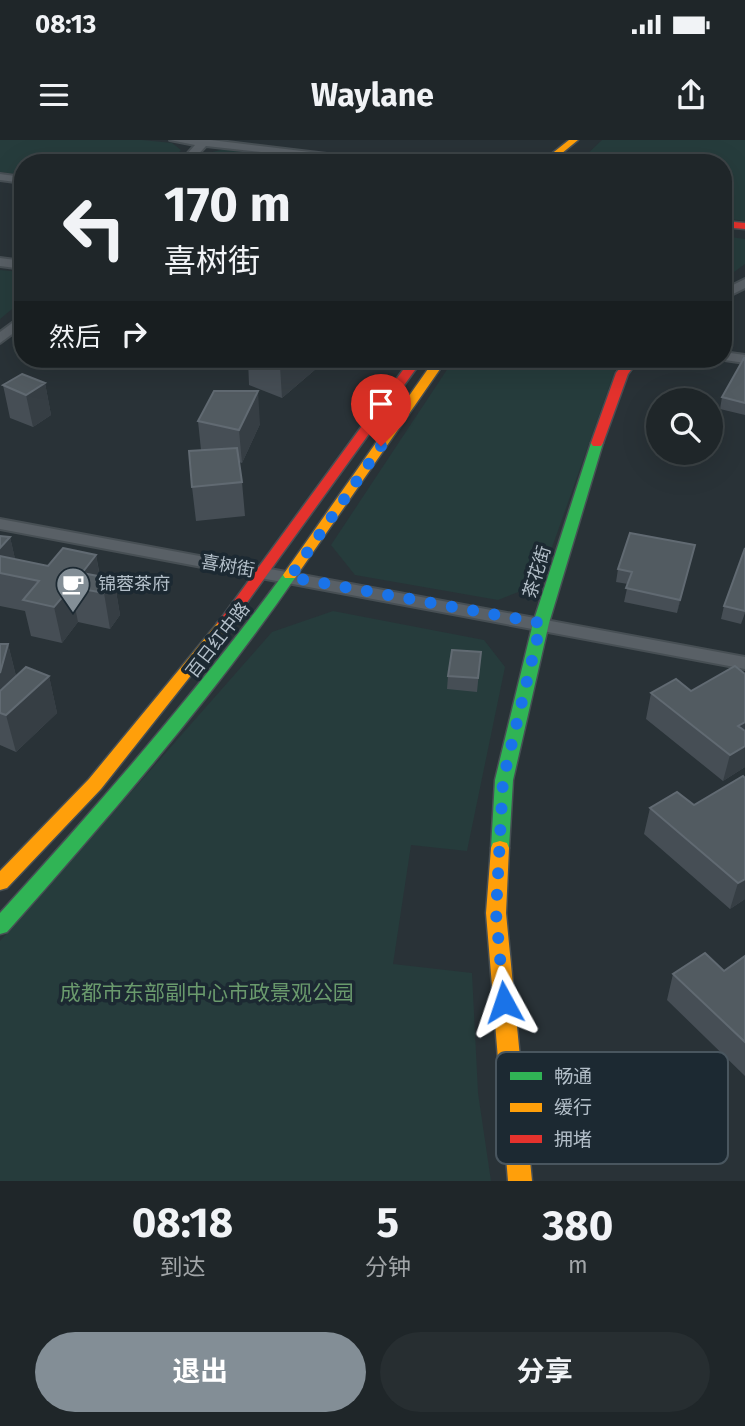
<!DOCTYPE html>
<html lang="zh">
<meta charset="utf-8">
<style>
body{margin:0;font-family:"Fira Sans","Noto Sans SC",sans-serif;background:#272e31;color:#f1f3f6;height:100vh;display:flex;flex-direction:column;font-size:26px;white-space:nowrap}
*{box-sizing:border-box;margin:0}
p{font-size:23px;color:#a1a5a8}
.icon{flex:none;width:38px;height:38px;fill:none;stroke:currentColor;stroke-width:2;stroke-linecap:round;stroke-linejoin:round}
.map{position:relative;height:1041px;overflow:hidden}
.details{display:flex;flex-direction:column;background:#1f2629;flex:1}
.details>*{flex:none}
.hud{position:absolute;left:14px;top:14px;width:718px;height:214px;border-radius:28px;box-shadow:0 7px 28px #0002,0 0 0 2px #3c4346;background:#1f2629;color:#f1f3f6;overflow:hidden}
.tools{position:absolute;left:646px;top:248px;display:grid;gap:14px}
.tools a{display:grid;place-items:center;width:77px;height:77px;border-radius:50%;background:#1f2629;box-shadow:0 7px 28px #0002,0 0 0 2px #3c4346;font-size:35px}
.pin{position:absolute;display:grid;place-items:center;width:60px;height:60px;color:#fff;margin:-72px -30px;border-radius:50% 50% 50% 0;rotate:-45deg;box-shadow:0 0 7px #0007}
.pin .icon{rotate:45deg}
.me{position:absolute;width:77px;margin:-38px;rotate:355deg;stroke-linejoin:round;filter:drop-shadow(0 0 5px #0008)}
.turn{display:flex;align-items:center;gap:24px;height:147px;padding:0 35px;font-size:32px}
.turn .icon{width:91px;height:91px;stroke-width:2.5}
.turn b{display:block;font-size:49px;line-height:60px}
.then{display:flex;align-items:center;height:66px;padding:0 35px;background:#0003;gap:14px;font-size:26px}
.eta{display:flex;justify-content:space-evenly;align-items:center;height:119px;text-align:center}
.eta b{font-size:42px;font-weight:700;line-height:49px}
.primary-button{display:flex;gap:14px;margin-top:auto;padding:14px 35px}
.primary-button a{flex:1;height:80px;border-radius:42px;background:#838e96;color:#fff;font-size:28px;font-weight:700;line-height:80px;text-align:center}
.primary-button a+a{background:#272e31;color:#f1f3f6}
.status{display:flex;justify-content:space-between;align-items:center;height:49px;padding:0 35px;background:#1f2629;direction:ltr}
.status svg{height:19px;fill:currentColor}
header{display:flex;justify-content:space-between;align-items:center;height:91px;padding:0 35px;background:#1f2629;font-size:32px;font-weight:700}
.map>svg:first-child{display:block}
.green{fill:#263c3c}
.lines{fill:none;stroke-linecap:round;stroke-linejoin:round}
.street-casing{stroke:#474f54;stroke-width:4}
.fast-casing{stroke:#474f54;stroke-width:3}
.slow-casing{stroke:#474f54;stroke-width:3}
.jam-casing{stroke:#474f54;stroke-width:3}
.street{fill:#596066;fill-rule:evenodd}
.fast{fill:#30b455;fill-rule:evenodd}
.slow{fill:#ff9f0a;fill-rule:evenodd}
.jam{fill:#e5322d;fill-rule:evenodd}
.wall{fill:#464e55}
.shaded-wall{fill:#363e44}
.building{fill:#525b61;stroke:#616a72;stroke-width:2}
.route{stroke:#1a73e8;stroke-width:12;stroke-dasharray:0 21.6}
.labels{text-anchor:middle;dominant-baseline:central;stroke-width:7;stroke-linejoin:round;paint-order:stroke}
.street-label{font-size:18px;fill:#b3bfc9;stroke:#1c2932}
.poi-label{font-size:18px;fill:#b3bfc9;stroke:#1c2932;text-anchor:start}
.near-park-label{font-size:21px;fill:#6a9a6d;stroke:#1c2932}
.key{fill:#1c2932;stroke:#49565f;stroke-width:2}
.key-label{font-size:19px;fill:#b3bfc9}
</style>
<div class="status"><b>08:13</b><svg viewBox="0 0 49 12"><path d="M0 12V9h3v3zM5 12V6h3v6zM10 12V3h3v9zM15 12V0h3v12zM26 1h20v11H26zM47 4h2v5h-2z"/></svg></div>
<header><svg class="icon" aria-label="menu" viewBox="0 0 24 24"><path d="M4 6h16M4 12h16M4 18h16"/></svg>Waylane<svg class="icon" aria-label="share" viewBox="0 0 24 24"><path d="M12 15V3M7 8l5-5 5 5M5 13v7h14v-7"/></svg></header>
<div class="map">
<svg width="745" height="1041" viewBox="0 0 745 1041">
<rect width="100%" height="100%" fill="#293237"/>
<!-- green -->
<path class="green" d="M0,0H142L172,3L181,10L169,23H23V35L0,32Z
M602,0H745V81L723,78V23H578Z
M224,9L357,23H200L209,13Z
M723,96L745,99V124L723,140Z
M0,130L23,132V160L0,179Z
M454,219H614L618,222L539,444L498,460L355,435L331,405Z
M333,471L484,500L505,527L467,711L411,705L393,824L472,833L478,953L491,1041H0V801L272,492Z"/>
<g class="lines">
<!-- street casing -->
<g class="street-casing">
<path id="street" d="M170,0H211L402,23H364L206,6L190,23H179L195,5Z
M0,34L23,37V43L0,40Z
M0,118L23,121V129L0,126Z
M745,139V148L723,159V150Z
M23,175V186L0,203V192Z
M723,212L745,215V223L718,219H723Z
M0,379L745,517V529L0,389Z"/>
</g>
<!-- fast casing -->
<g class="fast-casing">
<path id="fast" d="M597,299L603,303L549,483L513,640L509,708L507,713L500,715L493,713L491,708L495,640L533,483L591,303Z
M290,431L297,435C210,561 109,677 7,792L0,794V773C100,663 197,552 285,432Z"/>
</g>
<!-- slow casing -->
<g class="slow-casing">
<path id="slow" d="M569,0H578L550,23H540Z
M435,219H447L295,438H285L283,435L285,432Z
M225,478L230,480L233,483L230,486L101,649L7,748L0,750V731L89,639L220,480Z
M500,701L507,703L509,708L506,773L532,1041H508L486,773L491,708L493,703Z"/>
</g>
<!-- jam casing -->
<g class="jam-casing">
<path id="jam" d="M723,81L745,83V89L723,87Z
M411,219H423L230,486H220L217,483L220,480Z
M627,219H639L628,234L603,303L601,306H593L591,303L616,233Z"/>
</g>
<!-- street -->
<use href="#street" class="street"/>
<!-- fast -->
<use href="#fast" class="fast"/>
<!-- slow -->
<use href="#slow" class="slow"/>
<!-- jam -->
<use href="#jam" class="jam"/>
</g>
<!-- wall -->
<path class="wall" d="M745,218V275L720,269L722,257Z
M86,219H108L104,226L87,224Z
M248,219H317V228L282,258L249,245Z
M45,243L51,275L33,287L10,278L3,245Z
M198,281L260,284L242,323L239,322L242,342L245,376L196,381L192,347L201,310Z
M0,396L10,397L15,419L48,426L96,415L100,436L114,439L120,475L110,489L78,482L62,503L31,496L25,471L0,466Z
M695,405L677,473L624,462L628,444L616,442L618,429Z
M745,408V473L741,484L721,479L724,466Z
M0,504H8L16,536H49L57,573L16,612L0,605Z
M481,512L477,552L447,549L448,536Z
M676,539L745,627L723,641L646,579L651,553Z
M745,638V759L730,769L644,694L650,668L694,665Z
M745,816V936L667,860L673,834L724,831Z"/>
<!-- shaded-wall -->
<path class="shaded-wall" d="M103,219H108L104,226Z
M289,219H317V228L282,258L280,226Z
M45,243L51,275L33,287L26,255Z
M258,251L260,284L242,323L239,290Z
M10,397L18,432L0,433V408Z
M695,405L692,418L677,473L680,460Z
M96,415L102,450L82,433Z
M114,439L120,475L110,489L104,453Z
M71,447L78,482L62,503L54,467Z
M8,504L17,540L49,536L57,573L16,612L6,575L0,573V533Z
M745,582V603L738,586Z
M745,606V627L723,641L730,615Z
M745,739V759L730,769L738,743Z"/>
<!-- building -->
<path class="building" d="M744,218H745V263L722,257Z
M261,219H289L280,226Z
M22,234L45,243L26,255L3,245Z
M214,251H258L239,290L198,281Z
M237,308L242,342L192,347L189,311Z
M630,393L695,405L680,460L626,448L632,432L618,429Z
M0,396L10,397L0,408Z
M63,408L96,415L82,433L114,439L104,453L71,447L54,467L23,460L39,441L0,433V416L48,426Z
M745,408V471L724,466Z
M0,504H8L0,533Z
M452,510L481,512L478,538L448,536Z
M735,526L745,534V582L738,586L745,591V606L730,615L651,553L676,539L691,551Z
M26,527L49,536L6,575L0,573V551Z
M743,636L745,638V739L738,743L650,668L677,652L694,665Z
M705,813L724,831L745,816V902L673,834Z"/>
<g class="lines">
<!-- route -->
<path class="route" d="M381,306L290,437L541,483L503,640L496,773L504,862"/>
</g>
<!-- icons -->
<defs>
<g id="cafe-pin" transform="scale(1.75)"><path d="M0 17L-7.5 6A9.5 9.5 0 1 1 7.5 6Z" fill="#838e96" stroke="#1c2932"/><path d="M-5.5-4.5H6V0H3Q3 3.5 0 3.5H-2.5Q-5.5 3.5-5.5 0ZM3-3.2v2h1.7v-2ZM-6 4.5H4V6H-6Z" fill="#fff"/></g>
</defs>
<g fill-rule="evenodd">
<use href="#cafe-pin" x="73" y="444"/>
</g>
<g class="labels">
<!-- street labels -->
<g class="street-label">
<text transform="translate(228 426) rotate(10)">喜树街</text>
<text transform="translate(537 432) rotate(-73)">茶花街</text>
<text transform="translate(218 500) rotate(-52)">百日红中路</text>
</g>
<!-- poi labels -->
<g class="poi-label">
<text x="98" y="444">锦蓉茶府</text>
</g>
<!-- near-park labels -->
<g class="near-park-label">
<text x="207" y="853">成都市东部副中心市政景观公园</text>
</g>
</g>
<!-- legend -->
<rect x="496" y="912" width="232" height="112" rx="10" class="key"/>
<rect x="510" y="932" width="32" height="8" fill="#30b455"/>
<rect x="510" y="963" width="32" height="9" fill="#ff9f0a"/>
<rect x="510" y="995" width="32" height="8" fill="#e5322d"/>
<g class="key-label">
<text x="554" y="943">畅通</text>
<text x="554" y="974">缓行</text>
<text x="554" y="1006">拥堵</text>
</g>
</svg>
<div class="tools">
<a><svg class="icon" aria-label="search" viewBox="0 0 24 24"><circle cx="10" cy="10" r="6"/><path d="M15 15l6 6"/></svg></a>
</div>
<div class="pin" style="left:381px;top:306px;background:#d93025"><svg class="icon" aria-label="arrive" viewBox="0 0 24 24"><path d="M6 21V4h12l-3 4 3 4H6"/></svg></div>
<svg class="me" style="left:504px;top:862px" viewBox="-20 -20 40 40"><path d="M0-17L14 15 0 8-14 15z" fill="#1a73e8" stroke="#fff" stroke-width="4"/></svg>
<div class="hud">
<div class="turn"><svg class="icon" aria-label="left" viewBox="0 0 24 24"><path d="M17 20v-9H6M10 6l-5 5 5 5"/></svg><div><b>170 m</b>喜树街</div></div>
<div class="then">然后<svg class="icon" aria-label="right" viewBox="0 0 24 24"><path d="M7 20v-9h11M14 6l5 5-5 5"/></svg></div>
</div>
</div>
<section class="details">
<div class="eta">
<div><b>08:18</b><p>到达</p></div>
<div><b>5</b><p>分钟</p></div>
<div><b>380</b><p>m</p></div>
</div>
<div class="primary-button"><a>退出</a><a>分享</a></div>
</section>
